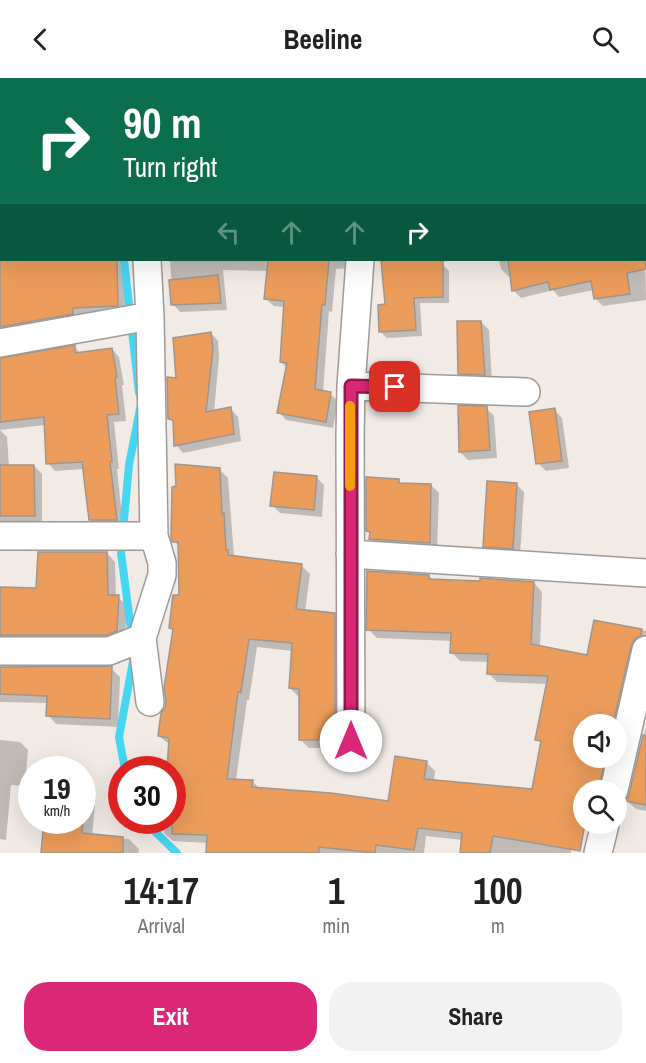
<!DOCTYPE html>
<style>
body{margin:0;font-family:"Archivo Narrow",sans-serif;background:#f2f2f2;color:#222;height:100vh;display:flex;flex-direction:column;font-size:22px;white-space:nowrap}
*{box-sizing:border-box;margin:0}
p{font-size:20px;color:#767676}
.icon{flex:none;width:33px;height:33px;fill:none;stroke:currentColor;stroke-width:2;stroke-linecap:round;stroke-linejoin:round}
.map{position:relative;height:775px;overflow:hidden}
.drawer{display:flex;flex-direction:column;background:#fff;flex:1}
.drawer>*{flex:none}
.hud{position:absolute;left:0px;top:0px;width:646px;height:183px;box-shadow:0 6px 24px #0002;background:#0b6e4f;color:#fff;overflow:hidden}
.controls{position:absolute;left:573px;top:636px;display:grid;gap:12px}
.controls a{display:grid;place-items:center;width:54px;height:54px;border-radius:50%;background:#fff;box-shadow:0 6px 24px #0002;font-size:30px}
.speed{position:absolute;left:18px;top:678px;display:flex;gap:12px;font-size:30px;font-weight:700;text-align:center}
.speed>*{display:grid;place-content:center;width:78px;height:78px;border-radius:50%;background:#fff;box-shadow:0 6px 24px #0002;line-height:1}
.speed small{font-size:15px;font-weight:400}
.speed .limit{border:9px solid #d22;background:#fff;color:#111}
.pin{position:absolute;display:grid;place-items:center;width:51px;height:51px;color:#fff;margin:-26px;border-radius:12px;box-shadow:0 3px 9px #0006}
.me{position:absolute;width:66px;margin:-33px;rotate:0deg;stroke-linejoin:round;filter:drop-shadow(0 0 4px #0008)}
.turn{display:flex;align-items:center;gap:21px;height:126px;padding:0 24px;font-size:27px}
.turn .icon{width:78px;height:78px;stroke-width:2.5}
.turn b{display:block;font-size:42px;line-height:51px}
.lanes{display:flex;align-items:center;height:57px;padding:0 24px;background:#0003;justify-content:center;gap:30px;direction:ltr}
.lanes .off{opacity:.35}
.eta{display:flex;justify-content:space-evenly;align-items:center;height:102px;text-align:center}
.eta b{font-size:36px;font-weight:700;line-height:42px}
.cta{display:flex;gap:12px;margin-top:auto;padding:12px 24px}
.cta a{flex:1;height:69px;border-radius:24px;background:#db2777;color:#fff;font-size:24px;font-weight:700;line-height:69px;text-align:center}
.cta a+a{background:#f2f2f2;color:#222}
header{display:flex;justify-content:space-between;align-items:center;height:78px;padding:0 24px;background:#fff;font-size:27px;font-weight:700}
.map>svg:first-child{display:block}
.shadow{fill:#0003}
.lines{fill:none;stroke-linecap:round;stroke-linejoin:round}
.stream{stroke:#47d6f2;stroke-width:8}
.building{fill:#eb9c5b;stroke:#9c9691;stroke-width:1.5}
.street-casing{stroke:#a09a96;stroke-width:30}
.street{stroke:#fff;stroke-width:27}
.route-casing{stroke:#8e194d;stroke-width:15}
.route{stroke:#db2777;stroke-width:10}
.slow{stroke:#f59e0b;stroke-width:10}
</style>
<header><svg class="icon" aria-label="back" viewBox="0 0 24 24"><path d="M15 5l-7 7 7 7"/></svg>Beeline<svg class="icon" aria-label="search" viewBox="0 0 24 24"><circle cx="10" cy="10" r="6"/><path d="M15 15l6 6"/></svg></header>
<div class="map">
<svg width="646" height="775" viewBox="0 0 646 775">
<rect width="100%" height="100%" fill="#f1eae5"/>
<!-- shadow -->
<path class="shadow" d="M2,0H92V2H2Z
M131,0H197V2H132Z
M240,0H319L320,2H240Z
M495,0H548V2H495Z
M602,0H639L602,2Z
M0,104L2,182H124L125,235L0,259Z
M645,172L646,222L603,228L595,220L594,212L559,219L553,212L521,220L513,212L511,198L509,199L501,191L499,182H645Z
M170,182H348L349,190L336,191L332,234L329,233L323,314L330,316L338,323L333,350L286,342L279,334L287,290L281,284L285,229L274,228L266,221L268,193L223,192L227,232L180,234L173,226Z
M383,182H436L437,187H443L449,193V225H420L422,258L387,260L381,254L387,228Z
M481,244L489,252L492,304L467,303L459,295Z
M211,255L218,263L219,279L214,334L231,331L238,339L241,363L183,375L176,367L175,346L169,340L177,302Z
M75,269L81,276L112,271L119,279L124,307H122L126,343L114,344L119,391H117L123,449H98L90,442L84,391L55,393L48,385L46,347L0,352V282Z
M486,330L494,338L497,380L468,382L460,374Z
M554,332L562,340L569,390L546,393L538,385Z
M0,352L7,359L9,388H34L42,396V445H0Z
M219,391L228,400L234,479L301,487L310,496L305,534L334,537L343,545V670H309L300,661L299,619L290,610L293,573L257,569L249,622H247L236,702L252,703L260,711L390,725L426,684L435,693L434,703L533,713L542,666L537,661L548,606L497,604L488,595L489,584L460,583L451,574L452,563L377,560L368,551L429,498L433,502L534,505L542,514L540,569L588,579L595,544L646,553V568L616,646H584V680H616L608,712H584L577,726L571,775H461L463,762L426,758L424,775H207L208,765L173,763L164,755L165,742H172V692L170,667L159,658L166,630L174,553L170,550L181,519L180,469L174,463Z
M316,399L324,407L322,439L280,435L272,427Z
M398,402L402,406L431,407L439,415L437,473L379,469L371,461V457L368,453Z
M516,406L524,414L520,478L492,476L484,468Z
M107,475L115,484L116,518L127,527L125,562L0,569V511H38Z
M0,590H111L120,599L118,649L56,646L48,637V625L0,624Z
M646,649V733L636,731L627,723L631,716Z
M0,662L20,664L28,672L25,708L11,707L6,762L0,761Z
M82,706H85L96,716L92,758L129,761L139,771L138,775H43L82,742Z"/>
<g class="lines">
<!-- stream -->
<path class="stream" d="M111,0L112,2
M124,182L139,315
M132,559L121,475L129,387L140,331
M125,692L119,659L134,578
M143,742L177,775"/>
</g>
<!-- building -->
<path class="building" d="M0,182H117L118,228L73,230V236L0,249Z
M268,182H329L325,227L322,226L315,311L331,314L326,344L277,335L287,285L280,284L284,223L264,221Z
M381,182H443V219L414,220L416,252L379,254L378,227L385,226Z
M508,182H645L646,191L627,195L630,216L594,221L591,203L550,212L548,204L512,213Z
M218,197L221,225L171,227L169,202Z
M457,243H481L485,297L458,296Z
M211,254L213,271L206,334L231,329L234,356L174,368L173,342L168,341L167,299L176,300L173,260Z
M75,267V275L112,270L117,299L115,300L119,336L107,337L112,384H110L117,442H89L82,384L46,386L44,339L0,344V280Z
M458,327L487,328L490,372L459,374Z
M555,330L562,383L536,386L529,334Z
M175,386L220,390L222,436L224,435L226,472H228V477L302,486L296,531L335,535V662H299V611L289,610L292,565L249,561L241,614H238L227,701L253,702L252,709L331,715L388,723L395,678L427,683L424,701L532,711L541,663L535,662L548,598L487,596L488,576L450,575L451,555L366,552L367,493L429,497V501L480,503V500L534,504L531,566L587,577L594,542L642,551L641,557L635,561L631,568L613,646H584V680H605L599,712H584L585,746L580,773L493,758L490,775H460L462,755L418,750L414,772L376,767L375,775L319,769V775H206L207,757L172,756V692H167L169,660L158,658L161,635L165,630L166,623L164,610L173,551L169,550L173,517H179L178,464H172L171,461L172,409L176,408Z
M0,387H34L35,438H0Z
M274,394L317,398L314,432L270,428Z
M366,399L399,401V405L431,406L430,465L369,461L370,454L366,453Z
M487,403L517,405L513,471L483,469Z
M38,474H107L108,517H119L117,553L106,557H0V509L36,510Z
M112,588L110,641L46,638L47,618L0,616V589Z
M643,657L646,658V727L625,723L629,716Z
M44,742H83L82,755L123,759V775H41Z"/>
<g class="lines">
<!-- street casing -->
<g class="street-casing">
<path id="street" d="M213,0V2
M645,140H646
M147,182L150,238L154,458L162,485V497L142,560L150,624
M0,265L150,238
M351,308L526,314
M0,458H154
M350,476L646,495
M0,573H109L142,560
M351,663L350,358L351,308L360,182
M614,712L646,572
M598,775L605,746"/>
</g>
<!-- street -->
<use href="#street" class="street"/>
</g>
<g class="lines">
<!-- route casing -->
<g class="route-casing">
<path id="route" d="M351,663V308L395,309"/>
</g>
<!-- route -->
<use href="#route" class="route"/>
<!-- slow -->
<path class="slow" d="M350,408V328"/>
</g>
</svg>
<div class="controls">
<a><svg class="icon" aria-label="sound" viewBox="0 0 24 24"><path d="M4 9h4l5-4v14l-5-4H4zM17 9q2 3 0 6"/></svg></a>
<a><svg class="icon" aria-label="search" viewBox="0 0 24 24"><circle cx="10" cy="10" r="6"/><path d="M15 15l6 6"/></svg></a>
</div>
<div class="speed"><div>19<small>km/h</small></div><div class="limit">30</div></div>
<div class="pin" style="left:395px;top:309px;background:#d93025"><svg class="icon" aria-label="arrive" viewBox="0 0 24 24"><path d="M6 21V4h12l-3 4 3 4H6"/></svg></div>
<svg class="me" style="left:351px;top:663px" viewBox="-20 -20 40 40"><circle r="19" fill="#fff"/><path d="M0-13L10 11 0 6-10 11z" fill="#db2777"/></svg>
<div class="hud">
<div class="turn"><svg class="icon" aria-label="right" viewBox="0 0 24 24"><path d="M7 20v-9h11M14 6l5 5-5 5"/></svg><div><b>90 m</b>Turn right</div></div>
<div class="lanes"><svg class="icon off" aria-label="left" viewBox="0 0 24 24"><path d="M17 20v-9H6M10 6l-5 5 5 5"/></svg><svg class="icon off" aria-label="ahead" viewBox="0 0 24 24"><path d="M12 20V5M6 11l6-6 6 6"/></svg><svg class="icon off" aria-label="ahead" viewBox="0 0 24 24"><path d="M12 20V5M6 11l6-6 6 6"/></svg><svg class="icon" aria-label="right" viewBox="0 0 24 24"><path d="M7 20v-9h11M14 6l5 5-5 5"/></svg></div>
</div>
</div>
<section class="drawer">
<div class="eta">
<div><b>14:17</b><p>Arrival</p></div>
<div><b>1</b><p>min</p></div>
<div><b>100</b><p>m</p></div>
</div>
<div class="cta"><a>Exit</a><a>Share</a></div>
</section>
